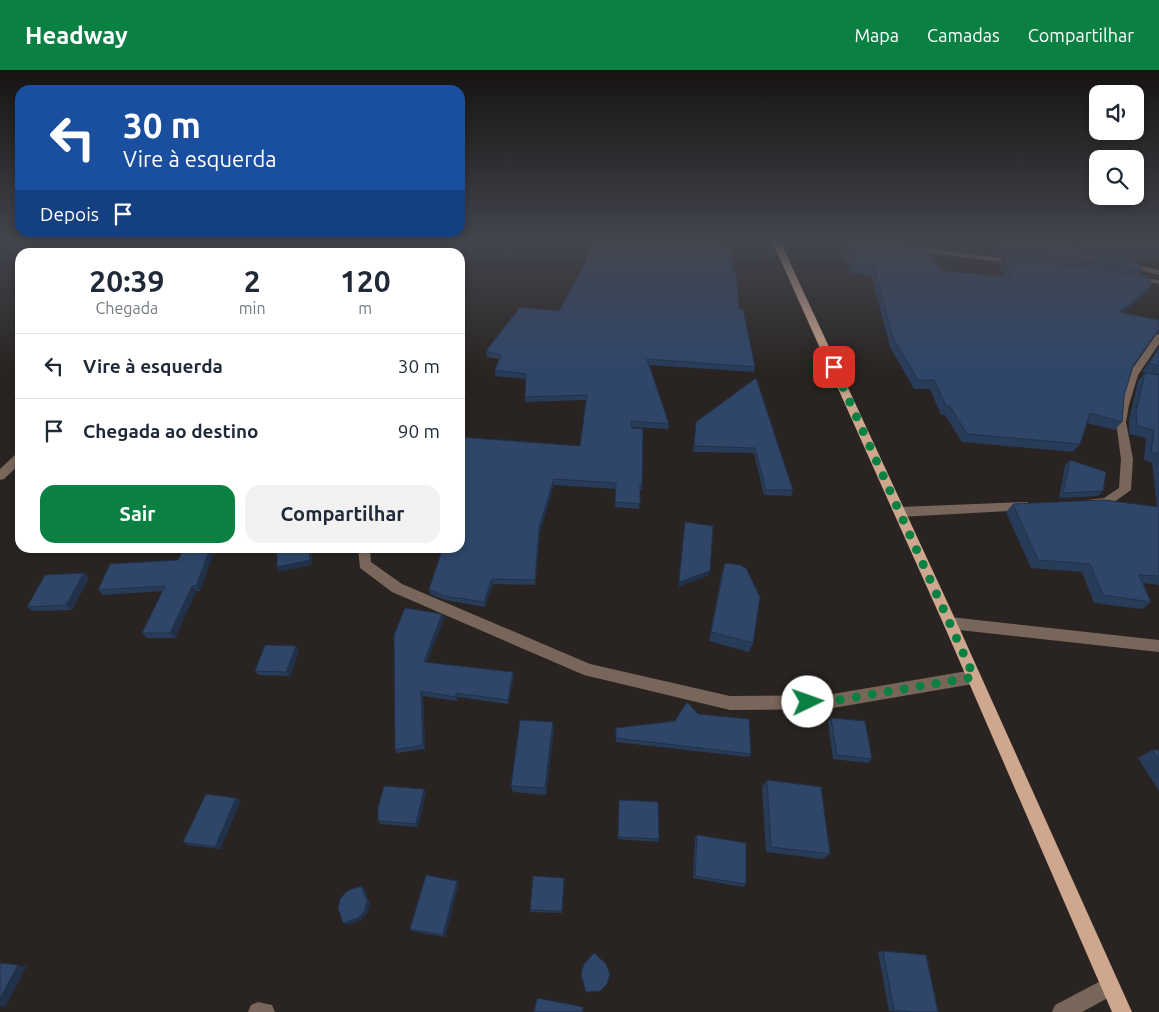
<!DOCTYPE html>
<html lang="pt">
<meta charset="utf-8">
<style>
body{margin:0;font-family:Ubuntu,sans-serif;background:#f2f2f3;color:#1f2937;height:100vh;display:flex;flex-direction:column;font-size:19px;white-space:nowrap}
*{box-sizing:border-box;margin:0}
p{font-size:16px;color:#747a83}
.icon{flex:none;width:28px;height:28px;fill:none;stroke:currentColor;stroke-width:2;stroke-linecap:round;stroke-linejoin:round}
.map{position:relative;flex:1;overflow:hidden}
.details{position:absolute;left:15px;top:178px;width:450px;height:305px;display:flex;flex-direction:column;background:#fff;border-radius:15px;box-shadow:0 2px 8px #0003}
.details>*{flex:none}
.banner{position:absolute;left:15px;top:15px;width:450px;height:152px;border-radius:15px;box-shadow:0 2px 8px #0003;background:#1a4fa0;color:#fff;overflow:hidden}
.fabs{position:absolute;left:1089px;top:15px;display:grid;gap:10px}
.fabs a{display:grid;place-items:center;width:55px;height:55px;border-radius:10px;background:#fff;box-shadow:0 2px 8px #0003;font-size:25px}
.pin{position:absolute;display:grid;place-items:center;width:42px;height:42px;color:#fff;margin:-21px;border-radius:10px;box-shadow:0 2px 8px #0006}
.me{position:absolute;width:55px;margin:-28px;rotate:87deg;stroke-linejoin:round;filter:drop-shadow(0 0 4px #0008)}
.turn{display:flex;align-items:center;gap:18px;height:105px;padding:0 25px;font-size:22px}
.turn .icon{width:65px;height:65px;stroke-width:2.5}
.turn b{display:block;font-size:35px;line-height:42px}
.then{display:flex;align-items:center;height:48px;padding:0 25px;background:#0003;gap:10px;font-size:19px}
.eta{display:flex;justify-content:space-evenly;align-items:center;height:85px;text-align:center}
.eta b{font-size:30px;font-weight:600;line-height:35px}
.cta{display:flex;gap:10px;margin-top:auto;padding:10px 25px}
.cta a{flex:1;height:58px;border-radius:15px;background:#0b8043;color:#fff;font-size:20px;font-weight:600;line-height:58px;text-align:center}
.cta a+a{background:#f2f2f3;color:#1f2937}
ul{padding:0;list-style:none}
li{display:flex;align-items:center;gap:15px;height:65px;padding:0 25px;border-top:1px solid #e0e1e3}
li div{flex:1}
li b{display:block;font-size:19px}
li em{font-style:normal}
header{display:flex;align-items:center;gap:30px;box-sizing:border-box;height:70px;padding:0 25px;background:#0b8043;color:#fff}
header strong{font-size:24px}
nav{display:flex;gap:28px;margin-inline-start:auto;font-size:18px}
.map>svg:first-child{display:block}
.lines{fill:none;stroke-linecap:round;stroke-linejoin:round}
.street{fill:#79665a;fill-rule:evenodd}
.primary{fill:#cea78e;fill-rule:evenodd}
.wall{fill:#283c5a}
.shaded-wall{fill:#21314a}
.building{fill:#2f4669;stroke:#21314a}
.route{stroke:#0b8043;stroke-width:9;stroke-dasharray:0 16.2}
</style>
<header>
<strong>Headway</strong>
<nav><a>Mapa</a><a>Camadas</a><a>Compartilhar</a></nav>
</header>
<div class="map">
<svg width="1159" height="942" viewBox="0 0 1159 942">
<rect width="100%" height="100%" fill="#292421"/>
<g class="lines">
<!-- street -->
<path class="street" d="M851,171H868L1017,190L1021,192L1017,194L854,173Z
M1124,192L1159,200V205L1124,196Z
M1131,206L1159,210V214L1131,210Z
M1159,264V274L1138,305L1129,335L1126,352L1133,389L1131,420L1110,435L1088,436L1086,433L1088,430L1104,428L1119,418L1121,389L1116,352L1119,335L1128,305L1156,265Z
M20,383V394L4,409L0,410V399L16,384Z
M1027,432L1033,436L1027,440L900,447L894,442L900,437Z
M358,478H370L371,492L402,514L590,594L730,626L827,625L973,600L978,602L980,607L978,612L973,614L827,639L730,640L584,605L392,522L360,498Z
M950,547L1159,570V582L950,559L945,557L943,553L945,549Z
M1110,906L1117,909L1120,916L1117,923L1082,942H1052L1055,935Z
M258,932L272,935L275,942H248L251,935Z"/>
<!-- primary -->
<path class="primary" d="M772,171H780L957,553L1132,942H1112L943,553Z"/>
</g>
<!-- wall -->
<path class="wall" d="M839,170H895L894,172L904,179L907,170H916L914,175L943,201L1003,206L999,194L1003,187L996,186L991,170H1159V189H1135L1133,192L1143,199L1139,204L1152,215L1146,224L1123,243L1159,250V263L1156,264L1133,296L1124,326L1122,352L1115,360L1087,353L1080,374L1073,382L962,372L945,345H941L930,319H914L890,277L871,205L851,204Z
M720,176L733,201L739,239L755,297L754,302L649,295L669,354L668,359L632,357L642,415V420H640L639,439L615,437L616,419L554,415L540,463L535,515L493,514L485,537L445,530L430,524L429,519L580,376L586,330L525,332L526,309L495,306V300L499,289L487,287L486,281L559,241Z
M1159,277V515L1143,513L1151,532L1142,539L1094,533L1082,502L1031,498L1006,442L1013,434L1157,437L1152,393L1144,390L1146,368L1129,364V350L1138,311L1145,303L1155,305L1142,302Z
M756,308L793,420L791,426L764,425L754,383L693,382L696,352Z
M1070,390L1103,421L1098,426L1059,428L1065,395Z
M184,478H215L200,521H196L175,568H147L142,563L163,521L103,525L98,520L178,490Z
M725,493L753,573L749,582L709,571L722,502Z
M84,503L89,508L72,540L33,541L27,537Z
M442,544L444,548L427,592L514,606L508,634L458,627L457,631L423,626L425,679L397,683L395,680Z
M299,581L290,606L259,605L255,601Z
M698,644L751,684L749,687L616,672V658L675,651Z
M831,648L872,689L868,693L833,689L828,652Z
M553,652L554,660L546,725L513,722L511,716Z
M1152,680H1159V721L1138,688Z
M767,710L830,784L823,789L766,782L762,717Z
M426,722L418,757L380,754L378,751Z
M236,728L241,731L220,779L188,775L183,772Z
M619,730L659,769L658,772L618,769Z
M697,765L746,814L743,817L693,808L695,768Z
M564,808L562,843L530,842V840Z
M459,813L445,867L412,861L410,859Z
M883,881L938,942H901L889,941L878,882Z"/>
<!-- shaded-wall -->
<path class="shaded-wall" d="M1152,215L1146,224L1114,250L1120,242Z
M554,409V415L540,463L535,515V510L539,458Z
M210,478H215L200,521L196,516Z
M309,478H312V495L280,502L277,497Z
M710,501L708,506L678,517L679,512Z
M84,503L89,508L72,540L66,535Z
M492,509L493,514L485,537L484,532Z
M192,516L196,521L175,568L170,563Z
M442,544L444,548L426,596L424,592Z
M296,576L299,581L290,606L286,602Z
M513,602L514,606L508,634V630Z
M421,621L423,626L425,679L423,675Z
M456,623L458,627L457,631L455,627Z
M553,652L554,660L546,725L545,718Z
M424,719L426,722L418,757L416,754Z
M236,728L241,731L220,779L215,777Z
M457,811L459,813L445,867L443,865Z
M361,816L364,818L370,833L368,842L361,850L347,855L343,853Z
M18,895L27,896L5,937L0,936V929Z"/>
<!-- building -->
<path class="building" d="M592,170H626L641,172L642,170H719L720,176L731,177L733,201H736L739,239H743L755,297L647,289L669,354L631,351L632,358L643,359L642,415H640V434L615,432L616,413L554,409L539,458L535,510L492,509L484,532L444,526L429,519L443,478H460V367L580,376L587,325L525,327L526,304L495,300L501,285L486,281L520,237L559,241L586,192Z
M844,170H886L901,173L904,180L906,174L924,176L943,201L1011,207L1003,187L1148,206L1152,215L1120,242L1159,250V259L1133,296L1124,326L1122,352L1090,343L1080,374L967,364L950,336H946L934,310H918L893,268L874,197L854,196Z
M996,170H1056L1141,195L1143,199L1000,180Z
M1078,170H1159V183H1136L1138,186Z
M1159,279V296L1149,293Z
M1145,303L1159,305V384L1151,382L1154,360L1137,356L1136,342Z
M756,308L793,420H766L755,378L694,376L696,352Z
M1070,390L1106,402L1103,421L1063,423Z
M1104,430L1159,437V506L1139,505L1151,532L1103,525L1090,494L1038,490L1013,434Z
M685,452L713,456L710,501L679,512Z
M184,478H210L196,516H192L170,563H142L165,516L98,520L110,494L178,490Z
M277,478H309L310,490L277,497Z
M725,493L740,495L746,498L760,527L753,573L711,562Z
M84,503L66,535L27,537L45,505Z
M405,538L442,544L424,592L513,602L508,630L456,623L455,627L421,621L423,675L395,680L394,565Z
M265,575L296,576L286,602L255,601Z
M687,632L698,644L749,649L751,684L616,668V658L675,651Z
M831,648L865,651L872,689L837,685Z
M520,650L553,652L545,718L511,716Z
M1152,680H1159V691Z
M767,710L821,717L830,784L771,777Z
M384,716L424,719L416,754L378,751V738Z
M206,724L236,728L215,777L183,772Z
M619,730L658,732L659,769L618,767Z
M697,765L746,773V814L695,806Z
M426,805L457,811L443,865L410,859Z
M533,806L564,808L562,841L530,840Z
M361,816L367,830L365,840L358,848L343,853L338,838L340,829L347,821Z
M883,881L926,885L938,942H912L894,940Z
M594,883L606,894L610,904L607,914L600,921L586,922L581,904L584,894Z
M0,893L18,895L0,929Z
M537,928L583,937V942H534Z"/>
<!-- sky -->
<linearGradient id="sky" x2="0" y2="1"><stop stop-color="#171412"/><stop offset="0.57" stop-color="#43454e"/><stop offset="1" stop-color="#43454e" stop-opacity="0"/></linearGradient>
<rect width="1159" height="302" fill="url(#sky)"/>
<g class="lines">
<!-- route -->
<path class="route" d="M808,632H827L974,607L834,297"/>
</g>
</svg>
<div class="fabs">
<a><svg class="icon" aria-label="sound" viewBox="0 0 24 24"><path d="M4 9h4l5-4v14l-5-4H4zM17 9q2 3 0 6"/></svg></a>
<a><svg class="icon" aria-label="search" viewBox="0 0 24 24"><circle cx="10" cy="10" r="6"/><path d="M15 15l6 6"/></svg></a>
</div>
<div class="pin" style="left:834px;top:297px;background:#d93025"><svg class="icon" aria-label="arrive" viewBox="0 0 24 24"><path d="M6 21V4h12l-3 4 3 4H6"/></svg></div>
<svg class="me" style="left:808px;top:632px" viewBox="-20 -20 40 40"><circle r="19" fill="#fff"/><path d="M0-13L10 11 0 6-10 11z" fill="#0b8043"/></svg>
<div class="banner">
<div class="turn"><svg class="icon" aria-label="left" viewBox="0 0 24 24"><path d="M17 20v-9H6M10 6l-5 5 5 5"/></svg><div><b>30 m</b>Vire à esquerda</div></div>
<div class="then">Depois<svg class="icon" aria-label="arrive" viewBox="0 0 24 24"><path d="M6 21V4h12l-3 4 3 4H6"/></svg></div>
</div>
<section class="details">
<div class="eta">
<div><b>20:39</b><p>Chegada</p></div>
<div><b>2</b><p>min</p></div>
<div><b>120</b><p>m</p></div>
</div>
<ul>
<li><svg class="icon" aria-label="left" viewBox="0 0 24 24"><path d="M17 20v-9H6M10 6l-5 5 5 5"/></svg><div><b>Vire à esquerda</b></div><em>30 m</em></li>
<li><svg class="icon" aria-label="arrive" viewBox="0 0 24 24"><path d="M6 21V4h12l-3 4 3 4H6"/></svg><div><b>Chegada ao destino</b></div><em>90 m</em></li>
</ul>
<div class="cta"><a>Sair</a><a>Compartilhar</a></div>
</section>
</div>
